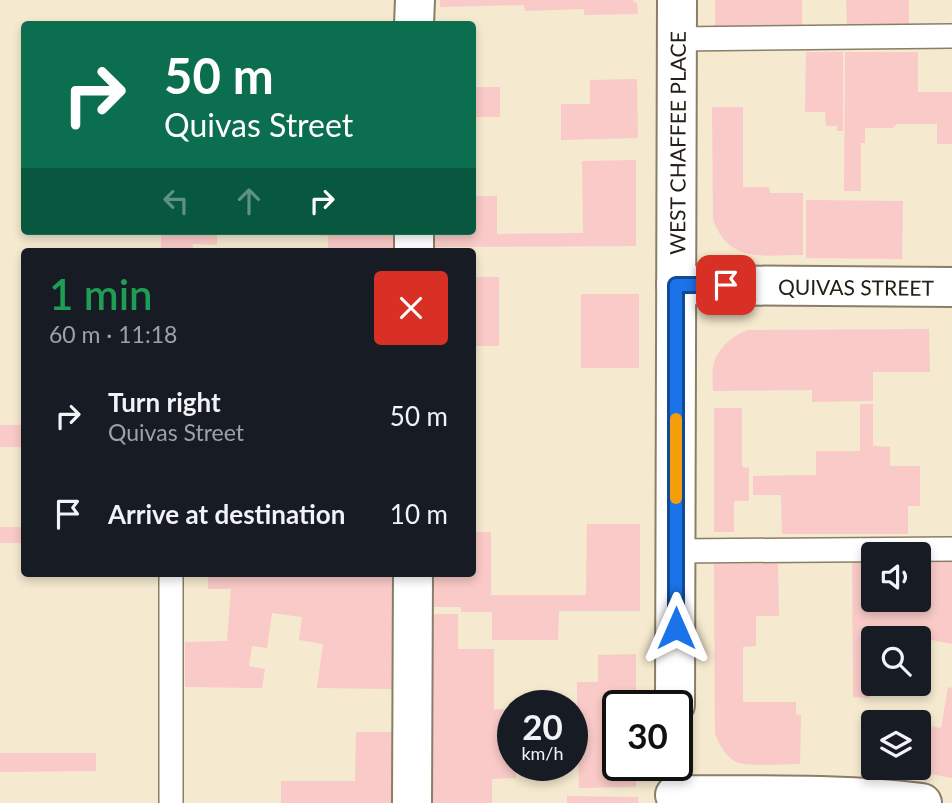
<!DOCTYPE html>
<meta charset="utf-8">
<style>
body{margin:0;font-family:Lato,sans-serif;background:#20242c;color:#f1f3f6;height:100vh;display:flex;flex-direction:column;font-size:26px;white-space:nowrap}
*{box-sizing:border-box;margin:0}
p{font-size:23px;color:#9ea1a6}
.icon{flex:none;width:38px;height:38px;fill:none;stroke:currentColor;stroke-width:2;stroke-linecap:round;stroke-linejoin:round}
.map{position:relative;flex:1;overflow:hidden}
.sheet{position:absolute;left:21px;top:248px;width:455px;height:329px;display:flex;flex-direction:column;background:#171b24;border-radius:7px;box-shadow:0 4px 10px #0003}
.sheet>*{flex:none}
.hud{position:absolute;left:21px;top:21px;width:455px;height:214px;border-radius:7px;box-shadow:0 4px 10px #0003;background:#0b6e4f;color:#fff;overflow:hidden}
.tools{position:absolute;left:861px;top:542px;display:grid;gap:14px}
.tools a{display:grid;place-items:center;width:70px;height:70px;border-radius:7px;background:#171b24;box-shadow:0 4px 10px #0003;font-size:35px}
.speed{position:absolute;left:497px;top:690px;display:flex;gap:14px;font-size:35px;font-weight:700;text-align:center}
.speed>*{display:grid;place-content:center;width:91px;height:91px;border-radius:50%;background:#171b24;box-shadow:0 4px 10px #0003;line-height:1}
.speed small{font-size:18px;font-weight:400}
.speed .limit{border:4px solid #111;border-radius:10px;background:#fff;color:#111}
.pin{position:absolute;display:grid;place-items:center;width:60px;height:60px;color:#fff;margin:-30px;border-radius:14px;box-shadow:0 4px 10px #0006}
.me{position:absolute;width:77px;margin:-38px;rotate:0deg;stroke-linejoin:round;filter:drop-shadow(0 0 5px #0008)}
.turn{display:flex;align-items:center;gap:24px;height:147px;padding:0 28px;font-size:32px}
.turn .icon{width:91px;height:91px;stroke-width:2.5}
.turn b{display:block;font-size:49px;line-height:60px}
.lanes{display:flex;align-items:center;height:66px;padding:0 28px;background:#0003;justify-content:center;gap:35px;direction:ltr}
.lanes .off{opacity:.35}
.round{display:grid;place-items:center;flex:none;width:74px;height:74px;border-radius:7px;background:#20242c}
.overview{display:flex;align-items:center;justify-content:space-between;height:119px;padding:0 28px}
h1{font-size:42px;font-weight:600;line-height:52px;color:#1e9e55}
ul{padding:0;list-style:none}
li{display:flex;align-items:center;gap:21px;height:98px;padding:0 28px}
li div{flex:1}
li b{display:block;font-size:26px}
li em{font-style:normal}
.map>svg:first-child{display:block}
.green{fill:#f9cac7}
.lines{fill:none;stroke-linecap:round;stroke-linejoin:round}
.lane-casing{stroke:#897e67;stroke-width:26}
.street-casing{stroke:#897e67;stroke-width:42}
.lane{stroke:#fff;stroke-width:23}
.street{stroke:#fff;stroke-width:38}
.route-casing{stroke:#114b97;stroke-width:18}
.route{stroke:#1a73e8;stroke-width:12}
.slow{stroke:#f59e0b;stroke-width:12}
.labels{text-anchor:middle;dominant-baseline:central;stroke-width:6;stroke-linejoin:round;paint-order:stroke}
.street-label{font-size:21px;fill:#242016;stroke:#f5e9cf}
</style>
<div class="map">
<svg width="952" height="803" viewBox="0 0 952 803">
<rect width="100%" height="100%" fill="#f5e9cf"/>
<!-- green -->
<path class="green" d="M440,0H633L634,2L637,3L638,14L584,15V9L525,11L524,5L440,7Z
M715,0H802V26H715Z
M846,0H909V24H847Z
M806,52H843V131H837V126H826L825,112H805Z
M845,52H918V92H952V144H937V124H897L893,128H865V143H861V191H844Z
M637,79L638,138L561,140V104H590V80Z
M473,87H500V117H473Z
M712,107H743V187H769L770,193H803V255C765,255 728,264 713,219Z
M473,151V196H497V234L583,233L582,161L636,160V246L435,247V231H472Z
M806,200L903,201L902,259L806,258Z
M161,231H217V245L193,244L192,252H161Z
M318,231H396V252H328V236L318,235Z
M472,277H499V346H473Z
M581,294H639V368H581Z
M929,329L930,372H873V401L812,402V390L713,391C713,383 712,374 713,367C716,349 732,336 748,330Z
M860,404H873V446L890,447V466H920V506H908V534H782L781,495H753V476L816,475V451H860Z
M714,408H742V467L749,468V501H734V532H714Z
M0,425H24V447H0Z
M587,524H640V611H559L558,640H492V612H461V607H434V574H472L473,532H491V595H586Z
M0,527H24V543H0Z
M852,556H873V600H919V556H952V644L881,630L879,639H873V676L870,698L853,697Z
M714,564H778L779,616H756V646L743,647V702H796V714L801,715L800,764C786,764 746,767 736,762C725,756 720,745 715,734Z
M208,574H393L392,689L317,688L323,644L299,640L302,617L272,613L267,648L252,646L249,666L265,669L262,688L185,687V642L227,641L231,589H208Z
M431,614H458V649H494V709L513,710V765H516V778L492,779V803H432Z
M636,654V705H618V765H636V787L579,788L578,750H572V709H577V682H598V655Z
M948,687L952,688V778L910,770V768H919V724L941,728Z
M356,732H394V803H281V781H355Z
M0,753H96V771L0,772Z
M567,796L638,797V803H567Z"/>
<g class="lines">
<!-- lane casing -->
<g class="lane-casing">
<path id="lane" d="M676,39L952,36
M676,551L952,549
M171,574V803"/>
</g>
<!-- street casing -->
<g class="street-casing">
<g id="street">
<path d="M414,24L415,0"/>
<path d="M414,252V231"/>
<path id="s1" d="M676,285L952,287"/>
<path id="s2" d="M675,705L677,0"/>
<path d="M675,795C757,796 840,793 922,803"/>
<path d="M412,803L413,574"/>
</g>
</g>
<!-- lane -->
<use href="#lane" class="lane"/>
<!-- street -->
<use href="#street" class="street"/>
</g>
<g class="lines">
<!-- route casing -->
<g class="route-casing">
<path id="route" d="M676,628V285H726"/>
</g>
<!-- route -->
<use href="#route" class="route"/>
<!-- slow -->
<path class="slow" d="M676,498V419"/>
</g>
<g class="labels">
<!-- street labels -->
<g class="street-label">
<text stroke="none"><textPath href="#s2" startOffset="562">WEST CHAFFEE PLACE</textPath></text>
<text stroke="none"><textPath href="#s1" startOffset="180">QUIVAS STREET</textPath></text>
</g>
</g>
</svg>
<div class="tools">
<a><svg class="icon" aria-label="sound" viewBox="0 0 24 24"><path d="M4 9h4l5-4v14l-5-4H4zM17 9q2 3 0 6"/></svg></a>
<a><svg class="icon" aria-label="search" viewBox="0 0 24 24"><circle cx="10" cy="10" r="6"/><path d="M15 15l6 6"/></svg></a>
<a><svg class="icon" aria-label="layers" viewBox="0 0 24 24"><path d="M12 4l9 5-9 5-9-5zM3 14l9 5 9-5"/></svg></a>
</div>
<div class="speed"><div>20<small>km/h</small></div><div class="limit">30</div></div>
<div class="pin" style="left:726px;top:285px;background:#d93025"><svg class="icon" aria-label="arrive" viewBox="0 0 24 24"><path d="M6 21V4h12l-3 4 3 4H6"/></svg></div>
<svg class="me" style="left:676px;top:628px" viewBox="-20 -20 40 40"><path d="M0-17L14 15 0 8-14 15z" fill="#1a73e8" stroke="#fff" stroke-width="4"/></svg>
<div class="hud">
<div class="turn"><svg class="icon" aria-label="right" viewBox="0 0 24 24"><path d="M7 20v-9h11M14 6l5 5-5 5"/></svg><div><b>50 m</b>Quivas Street</div></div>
<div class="lanes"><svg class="icon off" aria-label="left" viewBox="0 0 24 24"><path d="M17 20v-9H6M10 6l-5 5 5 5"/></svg><svg class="icon off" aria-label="ahead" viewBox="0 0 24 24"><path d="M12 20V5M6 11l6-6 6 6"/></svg><svg class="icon" aria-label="right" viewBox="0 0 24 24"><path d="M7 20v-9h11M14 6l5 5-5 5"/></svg></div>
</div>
<section class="sheet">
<div class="overview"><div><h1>1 min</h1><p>60 m · 11:18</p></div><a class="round" style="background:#d93025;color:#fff"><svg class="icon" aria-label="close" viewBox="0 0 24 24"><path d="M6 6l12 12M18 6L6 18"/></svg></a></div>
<ul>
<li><svg class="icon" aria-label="right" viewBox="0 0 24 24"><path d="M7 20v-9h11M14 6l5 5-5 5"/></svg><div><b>Turn right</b><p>Quivas Street</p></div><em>50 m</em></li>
<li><svg class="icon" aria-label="arrive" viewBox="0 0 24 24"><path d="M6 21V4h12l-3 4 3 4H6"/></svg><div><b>Arrive at destination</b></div><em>10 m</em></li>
</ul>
</section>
</div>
